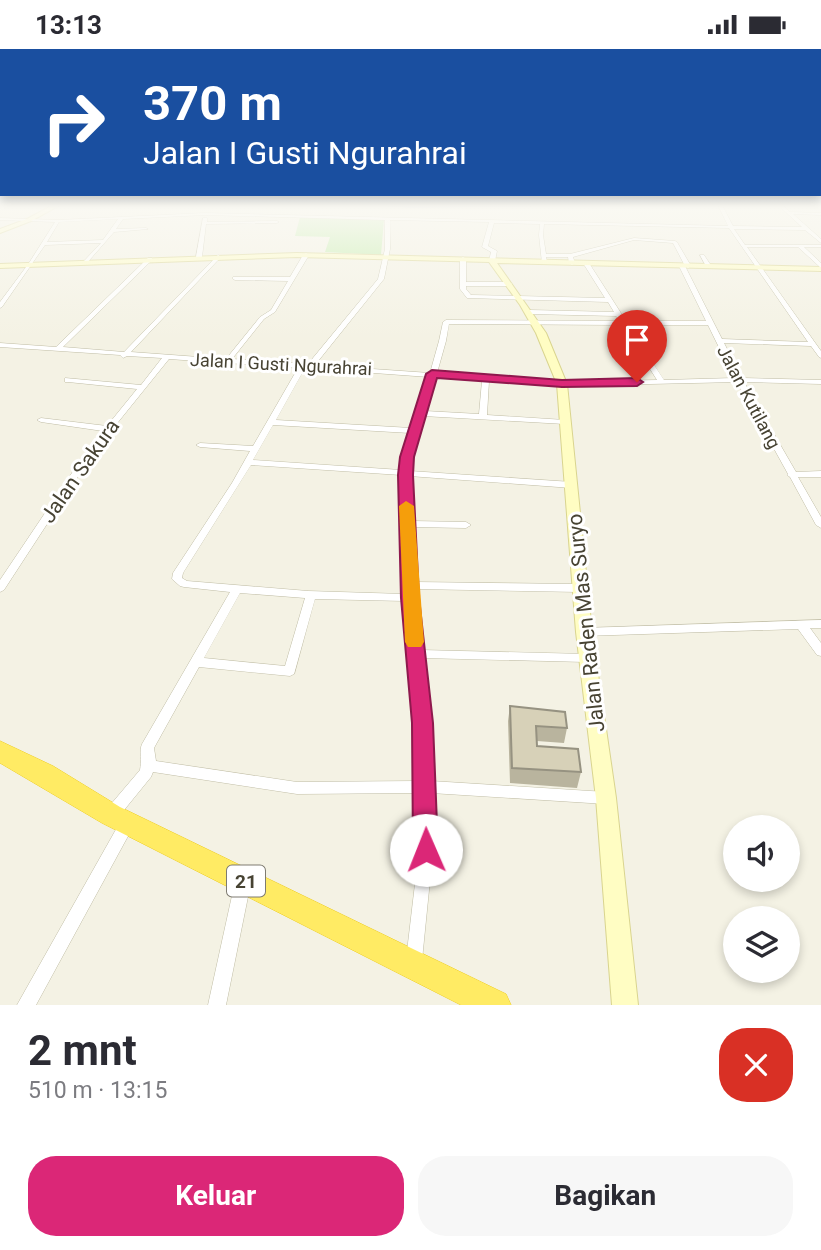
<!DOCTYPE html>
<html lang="id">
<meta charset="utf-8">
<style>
body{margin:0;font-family:Roboto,sans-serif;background:#f7f7f7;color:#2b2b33;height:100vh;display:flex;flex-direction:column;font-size:26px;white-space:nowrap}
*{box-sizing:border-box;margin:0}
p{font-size:23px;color:#7c7c81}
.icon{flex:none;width:38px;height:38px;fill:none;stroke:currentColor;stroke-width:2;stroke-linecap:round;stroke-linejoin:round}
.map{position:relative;height:956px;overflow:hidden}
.details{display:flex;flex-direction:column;background:#fff;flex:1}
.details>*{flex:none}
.top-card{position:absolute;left:0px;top:0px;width:822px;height:147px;box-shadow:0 4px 10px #0003;background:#1a4fa0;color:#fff;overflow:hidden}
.controls{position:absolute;left:723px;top:766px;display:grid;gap:14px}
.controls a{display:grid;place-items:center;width:77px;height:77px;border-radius:50%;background:#fff;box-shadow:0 4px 10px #0003;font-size:35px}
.pin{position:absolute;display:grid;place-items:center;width:60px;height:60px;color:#fff;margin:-72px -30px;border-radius:50% 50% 50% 0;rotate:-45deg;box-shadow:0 0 7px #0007}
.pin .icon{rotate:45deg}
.me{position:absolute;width:77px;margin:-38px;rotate:359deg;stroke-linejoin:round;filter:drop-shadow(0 0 5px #0008)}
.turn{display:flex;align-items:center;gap:24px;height:147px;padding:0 28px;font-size:32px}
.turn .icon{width:91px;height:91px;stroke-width:2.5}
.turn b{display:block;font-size:49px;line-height:60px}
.round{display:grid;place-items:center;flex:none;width:74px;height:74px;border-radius:28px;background:#f7f7f7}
.summary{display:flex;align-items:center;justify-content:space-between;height:119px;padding:0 28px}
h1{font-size:42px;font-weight:700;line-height:52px}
.primary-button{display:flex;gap:14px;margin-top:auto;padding:14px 28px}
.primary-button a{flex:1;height:80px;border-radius:28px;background:#db2777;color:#fff;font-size:28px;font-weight:700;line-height:80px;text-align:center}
.primary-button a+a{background:#f7f7f7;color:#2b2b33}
.status{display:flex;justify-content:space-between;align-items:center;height:49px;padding:0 35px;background:#fff;direction:ltr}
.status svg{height:19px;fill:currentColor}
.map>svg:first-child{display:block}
.green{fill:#c0eda8}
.water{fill:#99bef8}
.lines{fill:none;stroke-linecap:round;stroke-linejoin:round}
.street-casing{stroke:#c0bda5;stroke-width:1}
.secondary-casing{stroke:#d9d48e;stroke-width:2}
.highway-casing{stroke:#eecd24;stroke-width:1}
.street{fill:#fff;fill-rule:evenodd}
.secondary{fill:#fffdc3;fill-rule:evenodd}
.highway{fill:#ffeb64;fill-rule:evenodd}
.wall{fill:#b9b49e}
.building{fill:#d7d1b8;stroke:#969281;stroke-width:2}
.route{fill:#db2777;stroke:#8e194d;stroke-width:2}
.slow{fill:#f59e0b}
.labels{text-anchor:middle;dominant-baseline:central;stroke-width:6;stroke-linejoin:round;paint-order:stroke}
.far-street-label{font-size:18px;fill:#474333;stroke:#fff}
.shield{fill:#fff;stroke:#7e7b70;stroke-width:2}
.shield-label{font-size:19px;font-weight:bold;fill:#474333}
.street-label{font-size:21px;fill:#474333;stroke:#fff}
</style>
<div class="status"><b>13:13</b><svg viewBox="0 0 49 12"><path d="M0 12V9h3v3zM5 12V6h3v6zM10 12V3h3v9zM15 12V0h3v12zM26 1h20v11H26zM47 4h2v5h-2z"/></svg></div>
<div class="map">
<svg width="821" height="956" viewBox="0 0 821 956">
<rect width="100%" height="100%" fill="#f4f2e4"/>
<!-- green -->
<path class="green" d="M300,168L384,170L381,206L325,203L330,188L295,187Z"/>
<!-- water -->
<path class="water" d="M375,156H593L412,159Z"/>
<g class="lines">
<!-- street casing -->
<g class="street-casing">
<path id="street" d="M718,156H722L733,177L802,178L778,156H782L790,163L821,164V166L793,165L821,190V194L805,181L734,180L745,196H821V198H804L821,214V219L798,198H747L816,295L821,302V309L819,308L811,297L724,294L742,329L821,331V335L744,333L796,423L821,422V428H798L821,468V479L816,476L790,428L787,426L788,425L737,333L562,337L489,332L487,366L565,371L569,373L565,375L423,367L412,406L410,422L572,433L576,436L572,439L409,427L412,472L466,473L471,476L466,479L412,478L415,533L580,535L584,537L585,539L584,541L580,543L415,540L421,601L586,605L590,606L592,609L590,612L586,613L422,609L428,674L431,732L606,743L611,745L613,749L611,753L606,755L431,744L433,801L422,911L420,917L414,919L408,917L406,911L419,801L417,744L297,745L153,723L151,728L116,771L111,772L106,771L104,766L106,761L140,721C142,712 139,702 142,695L230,543L184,538L180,537L172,530L173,524L232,434L250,402L200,398L196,396L200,394L253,397L298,319L169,310L94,403L4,541L0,543V531L88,400L103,382L41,373L37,371L41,369L107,377L137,340L68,333H65V329L141,336L162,309L127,307L123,309L120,306L0,298V294L56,298L148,209H152V211L63,298L124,303L218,206L221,208L220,209L131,303L226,310L260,268L271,261L288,232L235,231L233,230V228H290L303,206L306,204L309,206L275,263L264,270L232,310L308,315L378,230L385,200V171L205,166L123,170L116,180L146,179L148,180L114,183L87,214L84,212L101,194L45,196L2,258L0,259V253L29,214L55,173L0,171V169L58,171L205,164L728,177ZM118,170L103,191L47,193L59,173ZM390,171L489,173L482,198L491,203L489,212L492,214L495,212L497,202L488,197L494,174L540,175L539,186L542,214L547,213L546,208H568L569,214L572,216L575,214L573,208L634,191L673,194L685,217L688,219L691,217L677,193L675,192L634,189L570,205H546L543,186L544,175L729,179L808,293L722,290L685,217L682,215L679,217L706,272H626L589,214L586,212L583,214L605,249L471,246L466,240V237H509L512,235L509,233H466V210L463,208L460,210V240L467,249L608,253L614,263L530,261L527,263L530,265L616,267L620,272L446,271L443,273L439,292L430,324L315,316L384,230L390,200ZM449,275L622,276L657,331L562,333L437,324L446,292ZM628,276H708L734,329L664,331ZM305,319L429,328L411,379L276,371ZM436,328L482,332L479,365L425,362ZM273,376L410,384L401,421L253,411ZM251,416L401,426L404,545L308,542L187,532L182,529L183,524ZM240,544L305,549L285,617L204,609ZM315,550L405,552L416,674L417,732L297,733L156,712L154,699L199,618L290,627L294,625Z
M203,169H207V173L277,172L279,173L277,174L206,175L202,208L199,210L196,208Z
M700,206H704L712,218L711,219H707Z
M821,571V579H810L821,594V607L817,606L798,580L584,587L580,586L578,583L580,580L584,579Z
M128,766L133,768L135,773L133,778L36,956H17L123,768Z
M243,826L248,828L251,833L226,956H208L235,833L238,828Z"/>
</g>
<!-- secondary casing -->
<g class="secondary-casing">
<path id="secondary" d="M53,156H60L31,172L0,184V180L27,170Z
M297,204L821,218V222L497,214L546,284L567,335L592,583L616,749L638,956H612L596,749L576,583L557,335L536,284L520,256L489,213L297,208L0,219V215Z"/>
</g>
<!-- highway casing -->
<g class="highway-casing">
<path id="highway" d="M0,692L53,717L120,758L506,945L511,956H461L102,774L0,714Z"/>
</g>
<!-- street -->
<use href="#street" class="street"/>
<!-- secondary -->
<use href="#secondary" class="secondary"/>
<!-- highway -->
<use href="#highway" class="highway"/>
</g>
<!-- wall -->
<path class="wall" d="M510,657L567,679L564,694L537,692V697L581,723L577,739L510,734L508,672Z"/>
<!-- building -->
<path class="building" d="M510,657L565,663L567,679L536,677L537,697L578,700L581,723L512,719Z"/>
<!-- sky -->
<linearGradient id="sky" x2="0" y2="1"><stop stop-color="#88b8ee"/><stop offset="0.54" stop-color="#faf9f3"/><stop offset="1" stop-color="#faf9f3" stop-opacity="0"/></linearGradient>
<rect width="821" height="290" fill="url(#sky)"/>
<!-- route -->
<path class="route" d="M432,321L562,331L637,329L643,333L637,337L562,338L437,329L414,408L413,426L419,549L433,674L438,801L435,809L426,813L417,809L413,801L412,674L401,549L398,426L400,408L426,325Z"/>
<!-- slow -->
<path class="slow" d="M406,452L414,457L424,593L421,598H408L405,593L399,457Z"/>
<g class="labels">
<!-- far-street labels -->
<g class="far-street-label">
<text transform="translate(281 315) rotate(3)">Jalan I Gusti Ngurahrai</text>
<text transform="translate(749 348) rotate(62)">Jalan Kutilang</text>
</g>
<!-- shield labels -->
<rect class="shield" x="227" y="816.5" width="38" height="31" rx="5"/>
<g class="shield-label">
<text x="246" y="832">21</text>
</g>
<!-- street labels -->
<g class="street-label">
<text transform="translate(80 422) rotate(-55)">Jalan Sakura</text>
<text transform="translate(586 574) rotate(-96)">Jalan Raden Mas Suryo</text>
</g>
</g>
</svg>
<div class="controls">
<a><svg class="icon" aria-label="sound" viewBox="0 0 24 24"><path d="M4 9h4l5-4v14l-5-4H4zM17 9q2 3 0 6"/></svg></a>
<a><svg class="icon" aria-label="layers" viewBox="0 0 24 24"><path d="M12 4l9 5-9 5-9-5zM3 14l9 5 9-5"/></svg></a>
</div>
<div class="pin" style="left:637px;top:333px;background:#d93025"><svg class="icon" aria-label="arrive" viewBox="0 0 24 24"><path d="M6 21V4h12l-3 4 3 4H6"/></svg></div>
<svg class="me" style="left:426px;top:801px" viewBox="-20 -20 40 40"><circle r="19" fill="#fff"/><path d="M0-13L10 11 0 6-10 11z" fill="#db2777"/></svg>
<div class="top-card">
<div class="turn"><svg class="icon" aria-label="right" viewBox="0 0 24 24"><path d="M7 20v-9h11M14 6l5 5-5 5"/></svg><div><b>370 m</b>Jalan I Gusti Ngurahrai</div></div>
</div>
</div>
<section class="details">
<div class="summary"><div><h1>2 mnt</h1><p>510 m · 13:15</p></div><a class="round" style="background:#d93025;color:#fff"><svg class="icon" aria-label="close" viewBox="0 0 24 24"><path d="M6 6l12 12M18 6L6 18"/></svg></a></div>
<div class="primary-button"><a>Keluar</a><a>Bagikan</a></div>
</section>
